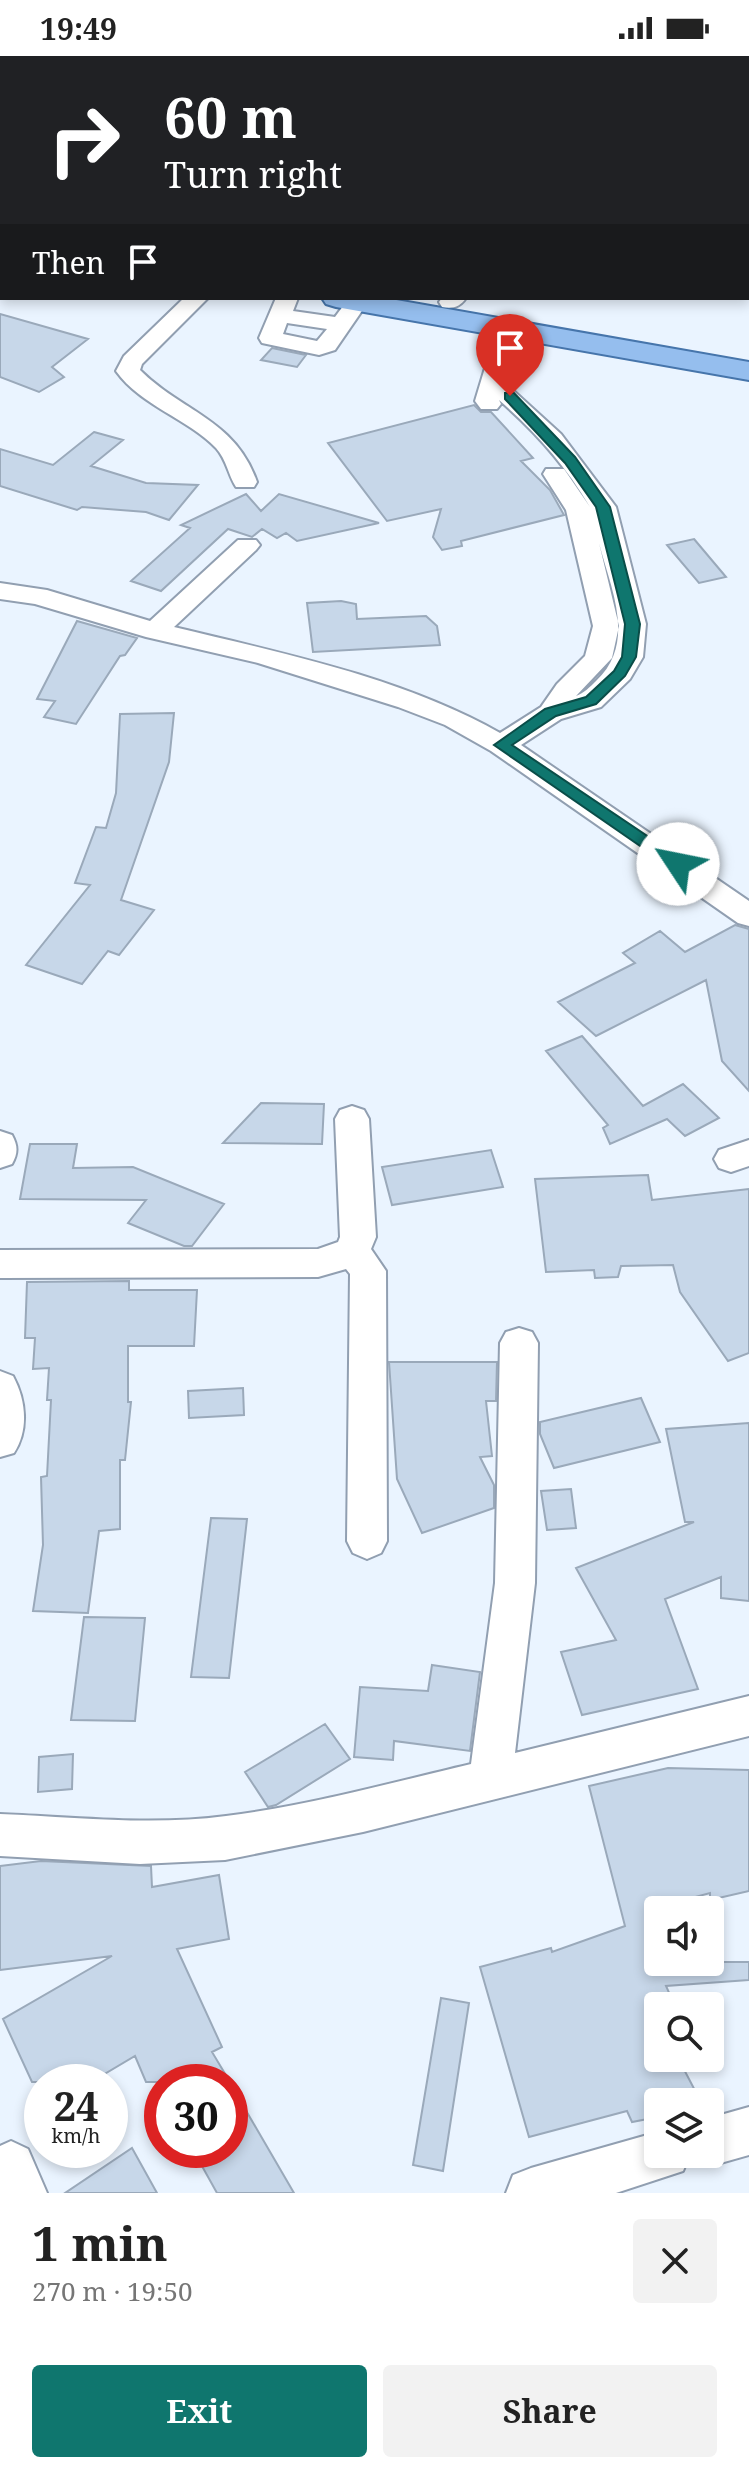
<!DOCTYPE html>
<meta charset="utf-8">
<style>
body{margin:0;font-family:"Noto Serif",serif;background:#f2f2f2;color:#222;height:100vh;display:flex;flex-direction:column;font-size:30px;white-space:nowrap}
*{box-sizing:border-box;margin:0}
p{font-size:26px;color:#767676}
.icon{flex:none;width:44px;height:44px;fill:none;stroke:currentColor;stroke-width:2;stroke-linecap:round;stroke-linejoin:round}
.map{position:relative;height:2137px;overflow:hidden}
.sheet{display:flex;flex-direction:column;background:#fff;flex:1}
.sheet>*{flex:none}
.hud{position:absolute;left:0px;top:0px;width:750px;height:244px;box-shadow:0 4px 12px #0003;background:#202124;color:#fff;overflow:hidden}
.fabs{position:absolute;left:644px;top:1840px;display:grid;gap:16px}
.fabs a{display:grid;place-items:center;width:80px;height:80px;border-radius:8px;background:#fff;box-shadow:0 4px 12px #0003;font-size:40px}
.speed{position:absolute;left:24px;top:2008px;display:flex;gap:16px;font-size:40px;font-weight:700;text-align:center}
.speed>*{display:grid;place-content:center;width:104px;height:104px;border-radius:50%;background:#fff;box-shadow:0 4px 12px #0003;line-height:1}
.speed small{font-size:20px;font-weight:400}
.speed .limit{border:12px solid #d22;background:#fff;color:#111}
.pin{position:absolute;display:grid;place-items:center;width:68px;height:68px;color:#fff;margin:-82px -34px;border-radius:50% 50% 50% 0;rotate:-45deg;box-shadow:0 0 8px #0007}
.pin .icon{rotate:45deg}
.me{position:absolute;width:88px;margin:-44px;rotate:304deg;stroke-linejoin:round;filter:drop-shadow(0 0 6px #0008)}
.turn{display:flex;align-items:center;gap:28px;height:168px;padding:0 32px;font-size:36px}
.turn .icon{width:104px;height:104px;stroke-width:2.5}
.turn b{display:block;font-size:56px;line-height:68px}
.then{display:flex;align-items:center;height:76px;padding:0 32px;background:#0003;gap:16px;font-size:30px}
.round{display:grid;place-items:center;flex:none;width:84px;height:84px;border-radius:8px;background:#f2f2f2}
.headline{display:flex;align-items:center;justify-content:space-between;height:136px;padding:0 32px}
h1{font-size:48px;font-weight:700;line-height:60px}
.button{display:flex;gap:16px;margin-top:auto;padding:16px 32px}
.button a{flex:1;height:92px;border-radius:8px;background:#0f766e;color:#fff;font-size:32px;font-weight:700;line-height:92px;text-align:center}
.button a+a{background:#f2f2f2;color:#222}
.status{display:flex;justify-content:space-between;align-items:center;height:56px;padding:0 40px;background:#fff;direction:ltr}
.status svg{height:22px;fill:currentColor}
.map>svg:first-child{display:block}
.building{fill:#c7d7e9;stroke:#9aa9ba;stroke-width:2}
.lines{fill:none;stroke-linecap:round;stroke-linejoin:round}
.minor-casing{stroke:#919fb1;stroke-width:4}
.major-casing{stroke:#4675ab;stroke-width:4}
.path{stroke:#979fa8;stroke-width:3;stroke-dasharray:1 4;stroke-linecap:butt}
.minor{fill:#fff;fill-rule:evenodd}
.major{fill:#95beee;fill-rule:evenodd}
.route{fill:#0f766e;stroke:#0a4d48;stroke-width:2}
</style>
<div class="status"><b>19:49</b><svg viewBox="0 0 49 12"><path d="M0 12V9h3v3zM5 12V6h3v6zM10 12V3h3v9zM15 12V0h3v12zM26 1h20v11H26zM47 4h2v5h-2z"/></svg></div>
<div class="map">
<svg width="749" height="2137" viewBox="0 0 749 2137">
<rect width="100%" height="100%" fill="#eaf4ff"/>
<!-- building -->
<path class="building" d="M0,258L88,283L52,311L64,321L39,336L0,321Z
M272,292L306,299L297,311L261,304Z
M474,349L481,356H491L533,402L521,405L550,434L564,459L461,485L462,490L442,494L433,481L441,453L387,465L328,387Z
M94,376L123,384L91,410L146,427L198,429L169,464L146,456L82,451L77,454L0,430V393L53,409Z
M246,438L261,455L279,438L379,467L297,485L286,477L277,482L262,473L252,481L228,473L161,535L131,525L190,472L181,469Z
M694,483L726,521L699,527L667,489Z
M341,545L356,548L357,563L426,560L437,570L440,589L313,596L307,547Z
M77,565L137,582L125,599L120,600L76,668L44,661L55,645L37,643Z
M174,657L169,706L121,844L154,854L119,899L108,895L82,928L26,909L90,829L75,827L96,771L106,772L116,737L120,658Z
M735,869L749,873V1035L722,1005L706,924L596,980L558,946L635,907L623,897L660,875L685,896Z
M582,980L643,1050L683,1028L719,1062L685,1080L667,1063L610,1088L603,1072L608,1069L546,995Z
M261,1047L324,1048L322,1088L223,1087Z
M30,1088H77L73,1112L133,1111L224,1148L192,1190H184L128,1167L146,1144L20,1143Z
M491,1094L503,1131L392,1149L382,1111Z
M648,1119L652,1144L749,1133V1297L728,1305L680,1236L673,1209L621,1210L618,1221L595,1222L594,1214L546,1216L535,1123Z
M129,1225V1234H197L194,1290H128V1346H131L125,1404H120V1473L99,1475L88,1557L33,1555L43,1489L41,1421L47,1420L51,1344H47L49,1312L33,1313L35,1282H25L27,1226Z
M389,1306H497L496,1345H486L492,1400L480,1401L494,1429V1452L422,1477L397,1423Z
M243,1332L244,1359L189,1362L188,1335Z
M641,1342L660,1386L554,1412L540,1378V1366Z
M749,1367V1545L721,1542V1521L665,1543L698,1633L582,1659L561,1596L616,1584L576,1512L694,1466H685L666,1373Z
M571,1433L576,1472L547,1474L541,1435Z
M211,1462L247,1463L229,1622L191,1621Z
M84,1561L145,1562L135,1665L71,1664Z
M432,1609L480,1616L470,1695L394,1685L393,1704L354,1701L360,1631L428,1635Z
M325,1668L350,1703L276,1749L268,1751L245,1716Z
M73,1698L72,1733L38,1736L39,1701Z
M668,1712L749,1714V1835L710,1844V1837L658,1851V1906H749V1924L666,1930L675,1950H658V2002H678L701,2046H658V2061L632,2066L627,2055L529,2081L480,1911L551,1892L552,1896L625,1870L589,1730Z
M41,1805L151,1810L152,1831L219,1819L229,1883L177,1893L222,1991L212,1996L230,2026H146L135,2000L91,2026H32L3,1963L112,1900L0,1914V1810Z
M441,1942L469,1947L443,2115L413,2109Z
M230,2027L294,2137H217L193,2094H230Z
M132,2092L157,2137H65Z"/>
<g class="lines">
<!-- minor casing -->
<g class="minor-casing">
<path id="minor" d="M395,0H417L418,2H396Z
M711,0H734L735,2H712Z
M2,223V237L0,238V224Z
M184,242H208L142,308L140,314C182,356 235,363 257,426L254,431H236C228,419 227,404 216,392C187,362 141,350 116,315L124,300Z
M276,242H298L293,255L335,261L349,242H365L368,246L335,294L319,299L262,287L259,282ZM287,267L327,273L317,285L283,278Z
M442,242H466C460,251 453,253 442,251L439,246Z
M508,265L519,272L504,326L561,378L616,451L646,568L643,601L630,623L601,651L561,663L521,689L749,845V870L738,867L491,695L445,669L398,651L258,607L146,581L35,548L0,543V527L47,534L150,565L238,484H256L260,489L256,494L174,571C282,597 403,622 500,677L541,651L557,628L585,600L593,570L566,454L543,418L546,413H564L590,451C566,410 535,375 499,344L501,348L497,353H481L475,345L497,272ZM599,487C611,534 637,586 596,625C590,631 584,637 576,640L612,602L619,570Z
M352,1050L364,1054L369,1063L376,1181L371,1193L386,1215L387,1485L381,1497L367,1503L353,1497L347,1485L350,1218L346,1213L318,1221L0,1222V1194L318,1193L338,1186L340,1181L335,1063L340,1054Z
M0,1075L12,1079C18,1090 18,1097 12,1108L0,1112Z
M749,1084V1110L731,1116L719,1112L714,1103L719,1094Z
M519,1272L532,1276L538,1287L535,1527L515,1697L749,1640V1680L363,1776L225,1804L140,1808L0,1800V1758C74,1761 151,1770 226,1760C308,1750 390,1727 471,1708L495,1527L500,1287L506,1276Z
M0,1315L13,1320C26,1344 29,1374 14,1397L0,1401Z
M749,2051V2099L710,2110L693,2103L691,2098H710V2062Z
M658,2076V2098H690L683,2115L616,2137H506L513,2119L531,2112Z
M11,2085L28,2093L47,2137H0V2090Z"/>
</g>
<!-- major casing -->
<g class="major-casing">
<path id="major" d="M0,175H2V191H0Z
M322,242H385L749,306V324L336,251L326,248Z"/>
</g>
<!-- path -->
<path class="path" d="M173,0L182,2"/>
<!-- minor -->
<use href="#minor" class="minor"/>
<!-- major -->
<use href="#major" class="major"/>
</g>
<!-- route -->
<path class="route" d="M505,337H514L575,401L610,451L640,568L636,601L625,620L596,648L556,660L512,689L683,804V812H672L494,689L545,653L586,641L614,615L622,601L625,568L596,451L565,407L505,343Z"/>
</svg>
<div class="fabs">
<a><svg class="icon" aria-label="sound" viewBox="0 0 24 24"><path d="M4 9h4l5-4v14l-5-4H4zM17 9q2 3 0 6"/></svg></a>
<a><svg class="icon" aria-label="search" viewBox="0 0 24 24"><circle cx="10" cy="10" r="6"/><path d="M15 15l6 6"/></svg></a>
<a><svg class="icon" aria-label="layers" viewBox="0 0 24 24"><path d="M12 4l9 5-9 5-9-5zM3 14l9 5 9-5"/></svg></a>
</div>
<div class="speed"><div>24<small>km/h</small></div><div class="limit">30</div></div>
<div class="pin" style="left:510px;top:340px;background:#d93025"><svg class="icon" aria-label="arrive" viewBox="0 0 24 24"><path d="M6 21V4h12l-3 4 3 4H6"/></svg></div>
<svg class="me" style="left:678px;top:808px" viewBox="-20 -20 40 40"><circle r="19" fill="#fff"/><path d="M0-13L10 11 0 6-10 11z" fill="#0f766e"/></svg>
<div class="hud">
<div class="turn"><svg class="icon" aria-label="right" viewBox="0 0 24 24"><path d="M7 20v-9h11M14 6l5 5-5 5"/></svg><div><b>60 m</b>Turn right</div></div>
<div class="then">Then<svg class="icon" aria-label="arrive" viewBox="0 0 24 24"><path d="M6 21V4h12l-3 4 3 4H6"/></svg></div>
</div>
</div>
<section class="sheet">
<div class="headline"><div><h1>1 min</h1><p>270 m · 19:50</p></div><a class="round"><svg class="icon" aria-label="close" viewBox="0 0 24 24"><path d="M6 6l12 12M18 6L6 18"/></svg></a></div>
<div class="button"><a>Exit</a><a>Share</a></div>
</section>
